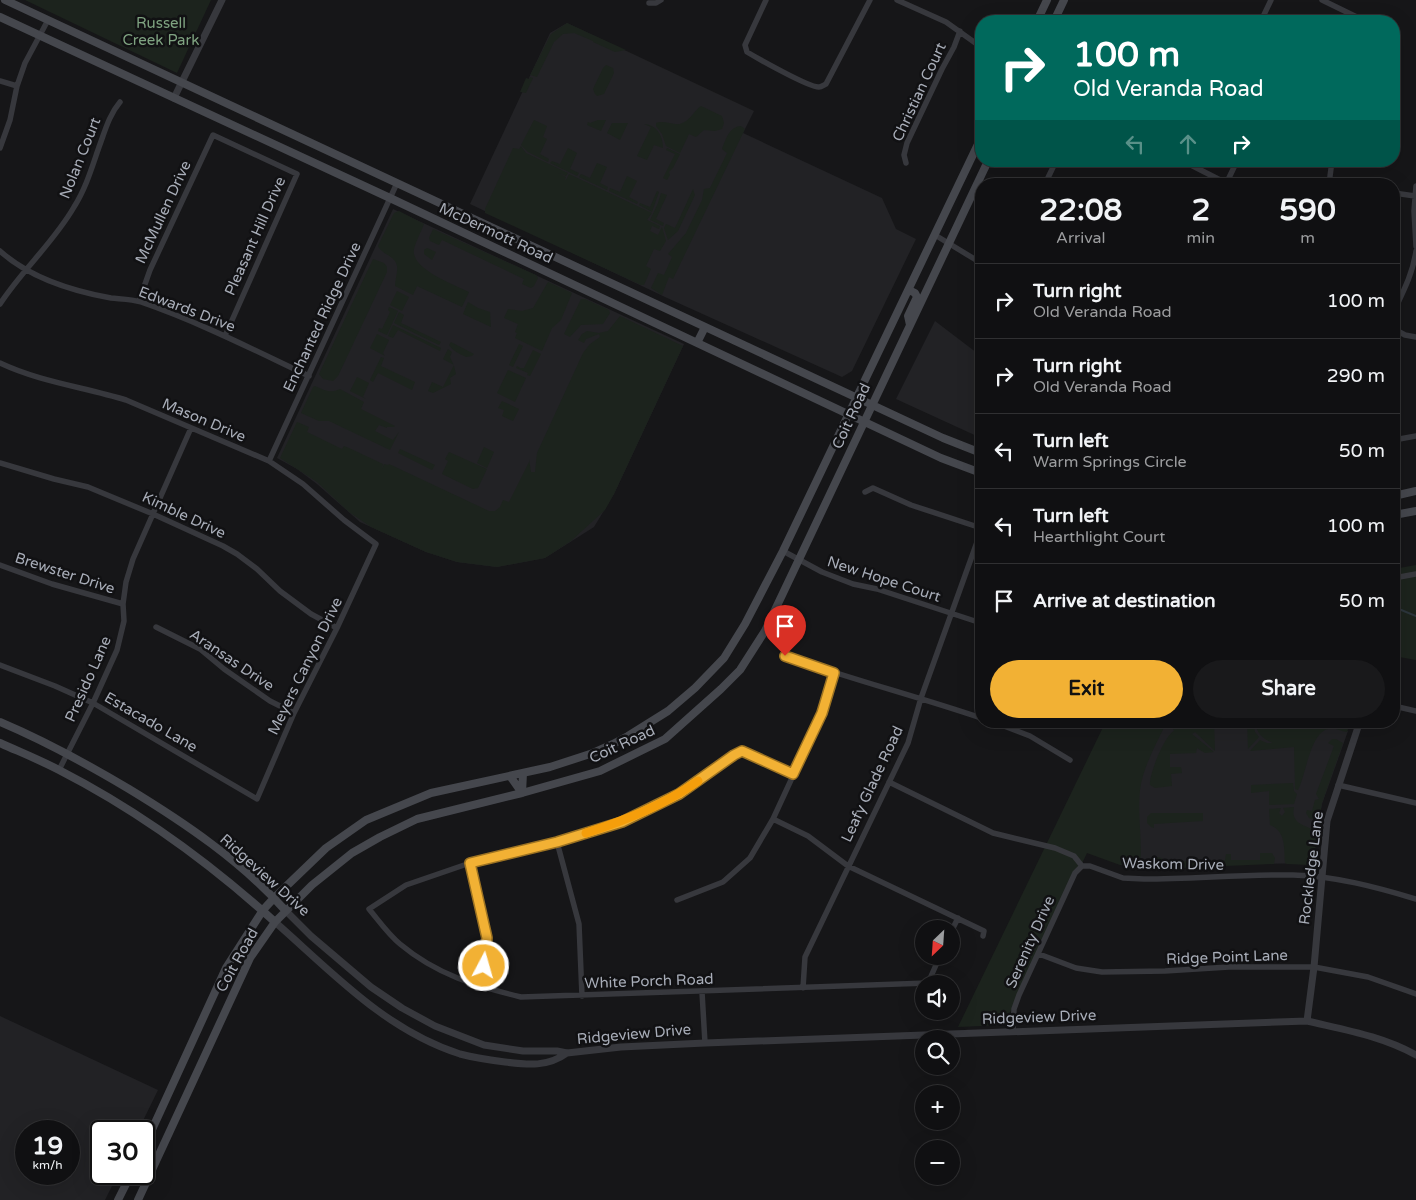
<!DOCTYPE html>
<meta charset="utf-8">
<style>
body{margin:0;font-family:"Varela Round",sans-serif;background:#19191b;color:#f1f3f6;height:100vh;display:flex;flex-direction:column;font-size:19px;white-space:nowrap}
*{box-sizing:border-box;margin:0}
p{font-size:16px;color:#9c9d9f}
.icon{flex:none;width:28px;height:28px;fill:none;stroke:currentColor;stroke-width:2;stroke-linecap:round;stroke-linejoin:round}
.map{position:relative;flex:1;overflow:hidden}
.side{position:absolute;left:975px;top:178px;width:425px;height:550px;display:flex;flex-direction:column;background:#101012;border-radius:20px;box-shadow:0 5px 20px #0002,0 0 0 1px #303032}
.side>*{flex:none}
.banner{position:absolute;left:975px;top:15px;width:425px;height:152px;border-radius:20px;box-shadow:0 5px 20px #0002,0 0 0 1px #303032;background:#00695c;color:#fff;overflow:hidden}
.needle{width:32px;rotate:205deg}
.fabs{position:absolute;left:915px;top:920px;display:grid;gap:10px}
.fabs a{display:grid;place-items:center;width:45px;height:45px;border-radius:50%;background:#101012;box-shadow:0 5px 20px #0002,0 0 0 1px #303032;font-size:25px}
.speed{position:absolute;left:15px;top:1120px;display:flex;gap:10px;font-size:25px;font-weight:700;text-align:center}
.speed>*{display:grid;place-content:center;width:65px;height:65px;border-radius:50%;background:#101012;box-shadow:0 5px 20px #0002,0 0 0 1px #303032;line-height:1}
.speed small{font-size:12px;font-weight:400}
.speed .limit{border:2px solid #111;border-radius:8px;background:#fff;color:#111}
.pin{position:absolute;display:grid;place-items:center;width:42px;height:42px;color:#fff;margin:-51px -21px;border-radius:50% 50% 50% 0;rotate:-45deg;box-shadow:0 0 5px #0007}
.pin .icon{rotate:45deg}
.me{position:absolute;width:55px;margin:-28px;rotate:6deg;stroke-linejoin:round;filter:drop-shadow(0 0 4px #0008)}
.turn{display:flex;align-items:center;gap:18px;height:105px;padding:0 15px;font-size:22px}
.turn .icon{width:65px;height:65px;stroke-width:2.5}
.turn b{display:block;font-size:35px;line-height:42px}
.lanes{display:flex;align-items:center;height:48px;padding:0 15px;background:#0003;justify-content:center;gap:25px;direction:ltr}
.lanes .off{opacity:.35}
.eta{display:flex;justify-content:space-evenly;align-items:center;height:85px;text-align:center}
.eta b{font-size:30px;font-weight:800;line-height:35px}
.primary-button{display:flex;gap:10px;margin-top:auto;padding:10px 15px}
.primary-button a{flex:1;height:58px;border-radius:30px;background:#f2b134;color:#111;font-size:20px;font-weight:800;line-height:58px;text-align:center}
.primary-button a+a{background:#19191b;color:#f1f3f6}
ul{padding:0;list-style:none}
li{display:flex;align-items:center;gap:15px;height:75px;padding:0 15px;border-top:1px solid #303032}
li div{flex:1}
li b{display:block;font-size:19px}
li em{font-style:normal}
.map>svg:first-child{display:block}
.built{fill:#222225;fill-rule:evenodd}
.green{fill:#1c231d}
.lines{fill:none;stroke-linecap:round;stroke-linejoin:round}
.stream{stroke:#2c353c;stroke-width:2}
.minor{stroke:#37383d;stroke-width:5.5}
.tertiary{stroke:#37383d;stroke-width:7}
.secondary{stroke:#45474d;stroke-width:8}
.route-casing{stroke:#9d7322;stroke-width:12}
.route{stroke:#f2b134;stroke-width:9}
.slow{stroke:#f59e0b;stroke-width:9}
.labels{text-anchor:middle;dominant-baseline:central;stroke-width:5;stroke-linejoin:round;paint-order:stroke}
.park-label{font-size:15px;fill:#7fa381;stroke:#111113}
.street-label{font-size:15px;fill:#a8adb8;stroke:#111113}
</style>
<div class="map">
<svg width="1416" height="1200" viewBox="0 0 1416 1200">
<rect width="100%" height="100%" fill="#161618"/>
<!-- built -->
<path class="built" d="M567,23L754,111L743,133L882,198L896,229L916,239L852,371L842,377L665,297L470,204L550,33Z
M393,209L684,344L614,494L594,527L545,558L497,567L457,562L426,552L360,522L317,484L297,469L277,458Z
M935,321L981,356V438L896,399Z
M1149,721H1323L1348,731L1322,804L1312,863L1245,864L1156,869L1121,865L1087,851Z
M0,1016L158,1090L138,1131H101V1174H118L105,1200H0ZM69,1131V1174H26V1131Z"/>
<!-- green -->
<path class="green" d="M25,0H211L177,73Z
M567,23L626,50L615,52L593,42V41L574,33L563,34L554,42L537,77L530,75L551,34Z
M606,65L613,68L614,73L604,94L597,96L595,94L593,89L603,68Z
M530,77L533,78L526,93L520,92L526,78L529,79Z
M701,106L722,116L724,123L722,129L715,131L704,130L696,137L689,134L680,153L666,146L662,134L656,126V123C663,120 672,125 680,124C690,121 694,111 701,106Z
M534,120L547,126L543,137L547,139L540,154L549,159L548,162L528,152L521,145Z
M598,120H606L601,131L587,125L588,122L590,123Z
M612,123H628L620,140L607,133Z
M644,124C657,125 663,136 663,148L654,145L647,160L637,156L651,127Z
M741,126L745,129L673,279L669,277L662,295L651,288L658,273L664,275L672,257L668,254L686,233L702,200L704,189L710,188L727,153L722,149C726,139 729,127 741,126Z
M521,146L526,153L568,173L566,176L558,173L566,177L565,180H566L569,174L652,213L647,220L660,226L659,229L652,226L650,231L658,235L662,227L666,241L660,251L654,249L646,266L651,269L644,285H641L485,213V209L513,148L519,149Z
M568,148L577,153L570,169L579,173L577,176L550,163L552,161L560,164Z
M667,148L680,154L673,168L669,172L670,175L667,180L663,178L675,154L666,150Z
M597,163L607,167L600,183L608,187L607,190L579,177L581,174L590,178Z
M627,176L637,181L629,197L638,202L637,204L609,191L610,188L620,192Z
M693,189L695,195L678,231L668,240L664,228L666,224L675,228Z
M657,191L659,192L652,212L639,205L640,203L650,207Z
M661,193L667,195L656,219L664,223L663,226L650,220L658,203Z
M399,211L424,224C421,232 416,241 414,249C410,269 455,285 469,292L462,307L417,286L413,295L395,286C395,280 398,272 397,266C395,255 382,255 378,246L394,213Z
M433,229L536,275L538,278L534,286L531,288L522,284L524,279L442,240L439,245L430,241L429,238Z
M427,248L436,252L432,260L424,254V250Z
M373,259L384,263L387,267V272L338,376L333,381L323,379L319,374Z
M548,282L572,293L561,320L552,328L542,351L515,338L517,333L515,332L518,324L504,318L508,309L522,311L533,308Z
M397,291L409,297L402,311L390,305Z
M581,299H585L609,310L610,313L603,324L581,325L570,337L564,334Z
M468,302L478,308L490,312L491,327L463,314Z
M389,307L398,311L387,335L378,331L379,328L382,329L390,312L388,310Z
M399,312L404,315L401,323L441,342L439,345L394,323Z
M620,316L683,346L614,494L605,510L571,541L545,558L497,567L457,562L426,552L371,527L349,512L317,482L280,458L296,424L297,422L309,427L307,432L342,449L344,446L349,448L383,464L382,469L384,464L388,465L389,464L489,511H495L500,507L503,500L509,502L529,462V459L531,472H535L537,453L583,353L590,344L600,337L599,334L586,339L584,343L578,340L582,334L587,331L599,333L608,331Z
M393,325L441,348L440,351L398,330L393,338L388,336Z
M377,334L389,340L383,353L385,356L370,348Z
M451,342L474,354L472,356L466,357C460,354 453,351 449,345Z
M519,344L523,346L513,367L509,365Z
M448,349L452,352L450,357L454,366L456,374L450,378L451,384L433,393L428,391L432,382L443,387L454,365L443,359Z
M533,350L541,354L530,376L527,375L528,373L516,368L517,366L520,368H524Z
M381,357L384,358L381,366L415,382L412,390L378,373L373,382L370,380Z
M508,370L526,378L515,402L497,393Z
M357,377L369,383L363,397L366,399L350,391Z
M315,386C324,390 330,394 340,389L364,402L361,409L395,426L394,427H387V428L379,425L375,431L393,440L399,432L390,450L329,421H319L301,413L313,387Z
M502,401L519,409L513,421L502,416L504,410L498,408Z
M484,447L494,452L487,468L477,463Z
M400,449L435,465L432,470L398,453Z
M449,452L487,469L478,488L473,489L442,474L448,461L445,459Z
M1416,565V660L1394,656V569Z
M1106,721H1167C1157,743 1143,766 1140,790C1137,815 1143,842 1140,867L1120,865L1087,853L1004,1025L958,1027Z
M1169,721H1214L1215,751L1195,732L1192,734L1214,752L1205,753L1197,748L1196,753L1170,754V767H1181L1182,773L1171,774L1172,786L1155,788L1150,785C1149,774 1165,735 1174,731Z
M1247,721H1253L1255,732L1259,737L1248,749Z
M1255,721H1351L1347,732C1340,731 1335,727 1328,729C1310,733 1306,775 1298,790L1295,789L1294,747L1250,751L1260,740L1267,743H1273C1263,739 1256,733 1255,721Z
M1332,739H1336L1343,743L1322,803L1319,820L1309,818L1306,813L1307,810L1312,811L1315,800L1319,799L1316,794L1334,746L1328,743Z
M1293,783L1294,791L1297,794L1294,804L1269,805V791L1251,793V785Z
M1294,807C1290,826 1308,825 1317,832L1314,862L1310,865L1287,864L1285,863C1284,848 1286,831 1270,825L1269,809L1281,808L1279,813L1282,816L1285,812L1283,808Z
M1151,813H1203V821L1154,824V828L1151,827L1147,823V817Z
M1260,853H1272L1275,858L1274,864L1156,869V857L1162,858L1164,862L1225,860L1226,854H1231V860H1260Z"/>
<g class="lines">
<!-- stream -->
<path class="stream" d="M1394,607L1416,616"/>
<!-- minor -->
<path class="minor" d="M766,0L745,45L747,52C757,58 810,88 819,87C821,87 824,85 826,84L870,0
M897,0L946,22L981,47
M1322,0L1365,21
M649,3H656L661,0
M1261,21L1271,0
M0,81L17,86
M0,148L10,120L17,86L25,63L48,20
M1183,161L1226,183
M906,163L904,155L907,143L942,69L954,47L960,31
M1045,184L1056,161
M1226,184L1237,161
M1329,184L1332,161
M1416,186L1414,211L1416,246
M1394,193L1415,196
M935,235L981,263
M0,251C30,278 72,291 111,298C121,299 132,299 141,302C199,322 254,350 309,376
M139,301L150,270L213,135L297,174L225,336
M0,304C22,270 54,242 74,207C86,188 92,167 99,147C105,131 109,115 120,102
M1394,311C1403,292 1413,273 1416,251
M1394,329L1405,335L1416,337
M0,363C40,382 84,387 126,400L269,461L303,484L344,520L376,544L337,628L294,713L257,799L93,703L55,686L0,665
M1394,440L1416,436
M269,461L397,183
M0,463L54,479L88,487L153,514L223,546L237,554L257,569L280,591L311,614L337,628
M865,492L873,488L911,505L981,528
M783,551L822,572L853,584L877,589L981,623
M0,565L52,584L123,604
M1394,578L1416,574
M156,627L200,649L224,669L270,701L294,713
M785,656C850,679 916,696 981,718
M1394,706L1416,711
M991,721L1030,736L1070,760
M59,770L93,703L117,650L124,621L123,604L126,582L133,559L191,428
M793,774L742,751L738,752L679,794L622,822L557,842L470,863L406,885L369,909C379,921 388,934 400,944C437,975 476,986 521,997L928,983L940,956
M889,782L993,833L1055,848L1074,856L1082,866
M1338,785L1416,803
M773,819L808,836L848,866L984,931L983,936
M557,842L579,924L582,996
M470,863L487,939L479,987
M1082,866H1090L1123,878L1144,879C1194,879 1243,874 1293,875C1335,876 1376,887 1416,899
M677,900L723,882L750,858L773,819L822,713L834,673
M951,932L958,918
M1039,954L1076,968L1102,972L1165,971L1229,967H1314L1368,977L1416,994
M803,988L805,957L908,743L921,698L981,531
M702,992L705,1043
M1013,1032L1014,1009L1019,995L1075,873L1082,866"/>
<!-- tertiary -->
<path class="tertiary" d="M174,98L222,0
M285,910L311,936L371,987L402,1008L435,1026L484,1045L523,1051H557L567,1053L621,1047L705,1043L1307,1021C1345,1030 1382,1036 1416,1055
M275,922C332,972 385,1030 460,1054C475,1058 490,1060 505,1062C528,1065 548,1067 567,1053
M1307,1021L1314,967L1327,821L1360,721"/>
<!-- secondary -->
<path class="secondary" d="M5,0L943,438L981,453
M0,17L390,198L941,458L981,473
M1037,21L1047,0
M1054,21L1064,0
M909,290L915,293L917,297L908,316L910,325
M697,343L705,327
M1394,496L1416,491
M1394,515L1416,511
M0,722C45,741 87,764 129,789C185,823 241,861 285,910
M0,743C20,752 40,760 59,770C137,810 210,863 275,922
M510,776L522,793
M522,793L523,773
M144,1147L226,968L263,910L274,898L326,848L366,820L431,793L550,767L593,753L613,744L628,736L668,711L695,688L724,658L745,624L783,551L981,138
M118,1200L131,1174
M138,1200L250,958L275,922L312,885L352,853L380,837L417,819L522,793L600,771L665,739L721,689L740,670L765,631L988,161"/>
</g>
<g class="lines">
<!-- route casing -->
<g class="route-casing">
<path id="route" d="M484,966L487,938L470,863L557,842L622,822L679,794L734,755L742,751L793,774L822,713L834,673L785,656"/>
</g>
<!-- route -->
<use href="#route" class="route"/>
<!-- slow -->
<path class="slow" d="M586,833C626,820 664,805 698,781"/>
</g>
<g class="labels">
<!-- park labels -->
<g class="park-label">
<text x="161" y="23">Russell<tspan x="161" dy="17">Creek Park</tspan></text>
</g>
<!-- street labels -->
<g class="street-label">
<text transform="translate(919 92) rotate(-65)">Christian Court</text>
<text transform="translate(80 158) rotate(-68)">Nolan Court</text>
<text transform="translate(163 212) rotate(-65)">McMullen Drive</text>
<text transform="translate(496 233) rotate(25)">McDermott Road</text>
<text transform="translate(255 236) rotate(-66)">Pleasant Hill Drive</text>
<text transform="translate(187 309) rotate(21)">Edwards Drive</text>
<text transform="translate(322 317) rotate(-65)">Enchanted Ridge Drive</text>
<text transform="translate(851 416) rotate(-65)">Coit Road</text>
<text transform="translate(204 420) rotate(23)">Mason Drive</text>
<text transform="translate(184 515) rotate(25)">Kimble Drive</text>
<text transform="translate(65 573) rotate(18)">Brewster Drive</text>
<text transform="translate(884 579) rotate(18)">New Hope Court</text>
<text transform="translate(232 660) rotate(34)">Aransas Drive</text>
<text transform="translate(305 666) rotate(-64)">Meyers Canyon Drive</text>
<text transform="translate(88 679) rotate(-66)">Presido Lane</text>
<text transform="translate(151 722) rotate(30)">Estacado Lane</text>
<text transform="translate(622 744) rotate(-25)">Coit Road</text>
<text transform="translate(872 784) rotate(-65)">Leafy Glade Road</text>
<text transform="translate(1173 864) rotate(1)">Waskom Drive</text>
<text transform="translate(1311 868) rotate(-83)">Rockledge Lane</text>
<text transform="translate(265 875) rotate(42)">Ridgeview Drive</text>
<text transform="translate(1030 942) rotate(-66)">Serenity Drive</text>
<text transform="translate(1227 957) rotate(-2)">Ridge Point Lane</text>
<text transform="translate(237 960) rotate(-61)">Coit Road</text>
<text transform="translate(649 981) rotate(-2)">White Porch Road</text>
<text transform="translate(1039 1017) rotate(-2)">Ridgeview Drive</text>
<text transform="translate(634 1034) rotate(-5)">Ridgeview Drive</text>
</g>
</g>
</svg>
<div class="fabs">
<a><svg class="needle" viewBox="-14 -14 28 28"><path d="M0-13l5 13h-10z" fill="#e53935"/><path d="M0 13l5-13h-10z" fill="#9c9d9f"/></svg></a>
<a><svg class="icon" aria-label="sound" viewBox="0 0 24 24"><path d="M4 9h4l5-4v14l-5-4H4zM17 9q2 3 0 6"/></svg></a>
<a><svg class="icon" aria-label="search" viewBox="0 0 24 24"><circle cx="10" cy="10" r="6"/><path d="M15 15l6 6"/></svg></a>
<a>+</a>
<a>−</a>
</div>
<div class="speed"><div>19<small>km/h</small></div><div class="limit">30</div></div>
<div class="pin" style="left:785px;top:656px;background:#d93025"><svg class="icon" aria-label="arrive" viewBox="0 0 24 24"><path d="M6 21V4h12l-3 4 3 4H6"/></svg></div>
<svg class="me" style="left:484px;top:966px" viewBox="-20 -20 40 40"><circle r="17" fill="#f2b134" stroke="#fff" stroke-width="3"/><path d="M0-11L8 9 0 5-8 9z" fill="#fff"/></svg>
<div class="banner">
<div class="turn"><svg class="icon" aria-label="right" viewBox="0 0 24 24"><path d="M7 20v-9h11M14 6l5 5-5 5"/></svg><div><b>100 m</b>Old Veranda Road</div></div>
<div class="lanes"><svg class="icon off" aria-label="left" viewBox="0 0 24 24"><path d="M17 20v-9H6M10 6l-5 5 5 5"/></svg><svg class="icon off" aria-label="ahead" viewBox="0 0 24 24"><path d="M12 20V5M6 11l6-6 6 6"/></svg><svg class="icon" aria-label="right" viewBox="0 0 24 24"><path d="M7 20v-9h11M14 6l5 5-5 5"/></svg></div>
</div>
<section class="side">
<div class="eta">
<div><b>22:08</b><p>Arrival</p></div>
<div><b>2</b><p>min</p></div>
<div><b>590</b><p>m</p></div>
</div>
<ul>
<li><svg class="icon" aria-label="right" viewBox="0 0 24 24"><path d="M7 20v-9h11M14 6l5 5-5 5"/></svg><div><b>Turn right</b><p>Old Veranda Road</p></div><em>100 m</em></li>
<li><svg class="icon" aria-label="right" viewBox="0 0 24 24"><path d="M7 20v-9h11M14 6l5 5-5 5"/></svg><div><b>Turn right</b><p>Old Veranda Road</p></div><em>290 m</em></li>
<li><svg class="icon" aria-label="left" viewBox="0 0 24 24"><path d="M17 20v-9H6M10 6l-5 5 5 5"/></svg><div><b>Turn left</b><p>Warm Springs Circle</p></div><em>50 m</em></li>
<li><svg class="icon" aria-label="left" viewBox="0 0 24 24"><path d="M17 20v-9H6M10 6l-5 5 5 5"/></svg><div><b>Turn left</b><p>Hearthlight Court</p></div><em>100 m</em></li>
<li><svg class="icon" aria-label="arrive" viewBox="0 0 24 24"><path d="M6 21V4h12l-3 4 3 4H6"/></svg><div><b>Arrive at destination</b></div><em>50 m</em></li>
</ul>
<div class="primary-button"><a>Exit</a><a>Share</a></div>
</section>
</div>
